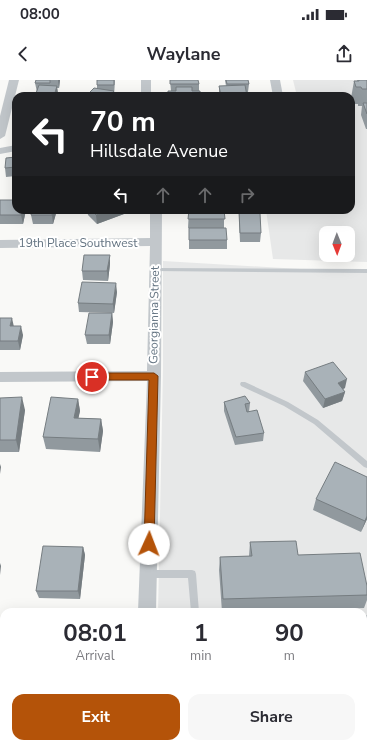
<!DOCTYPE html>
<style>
body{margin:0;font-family:"Nunito Sans",sans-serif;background:#f7f7f7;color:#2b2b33;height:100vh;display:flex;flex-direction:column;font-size:15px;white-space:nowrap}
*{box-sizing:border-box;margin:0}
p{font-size:13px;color:#7c7c81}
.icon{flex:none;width:22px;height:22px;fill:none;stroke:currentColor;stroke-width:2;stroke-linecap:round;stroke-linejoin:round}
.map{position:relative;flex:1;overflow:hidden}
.sheet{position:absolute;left:0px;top:528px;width:367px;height:140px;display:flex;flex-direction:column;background:#fff;border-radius:12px 12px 0 0;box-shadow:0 4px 16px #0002}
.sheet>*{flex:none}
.banner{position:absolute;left:12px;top:12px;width:343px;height:122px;border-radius:12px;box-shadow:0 4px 16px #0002;background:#202124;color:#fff;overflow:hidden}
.needle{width:26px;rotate:179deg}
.fabs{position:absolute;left:319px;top:146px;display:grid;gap:8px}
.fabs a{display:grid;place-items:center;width:36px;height:36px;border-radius:8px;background:#fff;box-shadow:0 4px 16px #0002;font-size:20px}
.pin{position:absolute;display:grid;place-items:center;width:34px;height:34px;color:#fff;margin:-17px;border:2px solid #fff;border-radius:50%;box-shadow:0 1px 4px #0007}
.me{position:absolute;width:44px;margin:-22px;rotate:2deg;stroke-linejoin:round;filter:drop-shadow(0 0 3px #0008)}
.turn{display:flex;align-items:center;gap:14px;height:84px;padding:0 12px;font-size:18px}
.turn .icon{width:52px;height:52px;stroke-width:2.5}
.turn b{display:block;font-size:28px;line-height:34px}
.lanes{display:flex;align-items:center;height:38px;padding:0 12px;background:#0003;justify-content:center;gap:20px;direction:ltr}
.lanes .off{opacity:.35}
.eta{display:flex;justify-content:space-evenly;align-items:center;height:68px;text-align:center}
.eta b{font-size:24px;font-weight:700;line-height:28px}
.button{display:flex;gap:8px;margin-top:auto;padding:8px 12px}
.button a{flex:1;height:46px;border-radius:12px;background:#b45309;color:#fff;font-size:16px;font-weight:700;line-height:46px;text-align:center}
.button a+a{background:#f7f7f7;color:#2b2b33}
.status{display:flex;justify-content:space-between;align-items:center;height:28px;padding:0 20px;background:#fff;direction:ltr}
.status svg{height:11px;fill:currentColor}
header{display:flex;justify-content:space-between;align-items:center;height:52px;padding:0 12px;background:#fff;font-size:18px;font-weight:700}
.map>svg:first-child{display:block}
.built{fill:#e7e8e8;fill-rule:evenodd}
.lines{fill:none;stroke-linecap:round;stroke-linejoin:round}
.service{fill:#c2c7cb;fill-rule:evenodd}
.minor{fill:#c2c7cb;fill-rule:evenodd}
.wall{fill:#91999e}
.shaded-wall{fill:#767d81}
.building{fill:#a9b2b8;stroke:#767d81}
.route{fill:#b45309;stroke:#753606}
.labels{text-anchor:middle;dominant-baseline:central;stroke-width:4;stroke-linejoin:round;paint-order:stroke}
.street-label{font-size:12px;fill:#647482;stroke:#fff}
</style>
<div class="status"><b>08:00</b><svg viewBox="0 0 49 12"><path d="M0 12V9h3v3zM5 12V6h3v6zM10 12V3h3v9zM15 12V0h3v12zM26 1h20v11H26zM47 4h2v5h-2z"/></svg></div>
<header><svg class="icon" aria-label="back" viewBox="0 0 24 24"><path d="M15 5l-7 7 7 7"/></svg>Waylane<svg class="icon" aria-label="share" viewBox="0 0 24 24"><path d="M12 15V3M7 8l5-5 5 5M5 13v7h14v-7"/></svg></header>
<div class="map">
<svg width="367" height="668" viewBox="0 0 367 668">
<rect width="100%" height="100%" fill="#f9f9f7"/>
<!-- built -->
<path class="built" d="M293,0H367V182L273,179L266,130H351V16H297ZM326,153H348V175H326Z
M163,181L367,193V558H363V532H158L163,289Z
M363,583H367V668H266L267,664H363Z"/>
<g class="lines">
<!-- service -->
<path class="service" d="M155,188L367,189V193L153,191V189Z
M241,302H245L288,322L318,340L367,381V388L364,387L314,344L284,326L241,306L240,304Z
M148,490H192L195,491L196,494L199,532H191L188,498H148L145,497L144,494L145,491Z
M363,535H367V543H363Z"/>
<!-- minor -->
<path class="minor" d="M9,0H19L5,56L0,59V36Z
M141,0H151V16H141Z
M270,0H280L283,16H273Z
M16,65V71L0,74V68Z
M150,130H162L161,296L156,532H138L147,301L0,302V292L147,291L150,166L0,168V160L150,158Z
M363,560H367V578H363Z
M0,562H4V580H0Z"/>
</g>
<!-- wall -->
<path class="wall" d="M36,0H60L59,8H57L58,14L57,16H35L37,12L35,3Z
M115,0L114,16L97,8V5Z
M170,0L199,4V11H171Z
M225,0H248L249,4L248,12H247V16H219V6H226Z
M357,0H367V49H366L361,35L362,26H358V24H353L351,18L354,1H357Z
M16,77V96L6,97L5,88Z
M0,120L16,130H26L23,144H0Z
M32,130H57L53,144H33L31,135Z
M87,130H124V134L97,144L88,135Z
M189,130H248V131L224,130V148L227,160V169H189V148H203H188Z
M239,132L261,153L260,162H240L239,141Z
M110,184L108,201L83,200L82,191Z
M117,212L114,233L79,232L78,223Z
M112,233L113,242L110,264H87L85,255Z
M0,238L13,246L23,255L20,270H0Z
M305,292L345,308L343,309L345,312L342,321L323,328L303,301Z
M0,318L25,330L19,372H0Z
M78,319L80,331L78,338L101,339L103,351L100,372L46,369L43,357Z
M224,322L250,323L249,332L264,353L263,361L235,365L224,331Z
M316,419L367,439L361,452L313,430Z
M250,462L298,475L367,506V520L364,528L222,532L219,490L220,477L249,476Z
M83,467L85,475L80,519L39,518L36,511Z
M367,619V653L363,651V629Z
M32,664L31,668H0Z
M308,664H354L355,668H309Z"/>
<!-- shaded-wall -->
<path class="shaded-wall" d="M58,0H60L59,8Z
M57,6L58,14L57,16H54Z
M114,11V16H109Z
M22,130H26L23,144L21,135Z
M53,130H57L53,144L52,135Z
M110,130H124V134L97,144L96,135Z
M110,175V184L108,201L107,191Z
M116,203L117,212L114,233L113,224Z
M112,233L113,242L110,264L109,255Z
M12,238L14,247L10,246Z
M21,246L23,255L20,270L18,261Z
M347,299L345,308L336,312L338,303Z
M345,312L342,321L323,328L325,319Z
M22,317L25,330L19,372L16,360Z
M78,319L80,331L76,350L74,338Z
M101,339L103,351L100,372L98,359Z
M0,384L1,387L0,394Z
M367,436V439L361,452L365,441Z
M83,467L85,475L80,519L78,511Z
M0,483L1,486L0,495Z
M28,664H32L31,668H29L28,667Z"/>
<!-- building -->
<path class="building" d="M36,0H50V3H35Z
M97,0H114V5H97Z
M170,0H198L199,4H170Z
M226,0H248L249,4H227Z
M359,0H367V9H362L361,7H356L354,1H359Z
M39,5L57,6L54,16H35Z
M245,5L247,16H221L219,6Z
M176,7H192V11H200V16H168V11H176Z
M94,8L114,11L109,16H86Z
M363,23H367V34Z
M16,77V87L5,88L6,78Z
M0,120H16V130H22L21,135H0Z
M32,130H53L52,135H31Z
M91,130H110L96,135Z
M189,130H224L225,139H188Z
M239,132L260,133L261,153H240Z
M189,148H226L227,160H189Z
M84,175H110L107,191H82Z
M82,202L116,203L113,224L78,223Z
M89,233H112L109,255H85Z
M0,238H12L10,246H21L18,261H0Z
M333,282L347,299L338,303L345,312L325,319L305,292Z
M245,316L250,323L245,324L247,332L257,330L264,353L236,357L224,322Z
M22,317L16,360H0V318Z
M51,317L78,319L74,338L101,339L98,359L43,357Z
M335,382L367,397V436L365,441L316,419Z
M296,461L298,475L360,473L367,506V515L223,519L220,477L252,476L250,462Z
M43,466L83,467L78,511H36Z
M367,621V646L363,643V631Z
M4,637V664H28V667L15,668H0V638Z
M192,664H235L236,668H192Z
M313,664H354L355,668H313Z
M160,665V668H118V667Z"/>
<!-- route -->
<path class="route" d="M92,293H154L158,296L154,464L153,467L149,468L145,467L144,464L149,300H92L88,297Z"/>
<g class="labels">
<!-- street labels -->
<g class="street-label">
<text x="78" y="163">19th Place Southwest</text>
<text transform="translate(154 235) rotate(-89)">Georgianna Street</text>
</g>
</g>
</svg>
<div class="fabs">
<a><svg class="needle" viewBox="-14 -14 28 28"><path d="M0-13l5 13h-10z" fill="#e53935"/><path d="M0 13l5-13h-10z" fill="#7c7c81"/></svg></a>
</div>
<div class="pin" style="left:92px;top:297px;background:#d93025"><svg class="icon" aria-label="arrive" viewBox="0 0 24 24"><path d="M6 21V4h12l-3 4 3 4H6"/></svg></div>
<svg class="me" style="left:149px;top:464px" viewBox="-20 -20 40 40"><circle r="19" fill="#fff"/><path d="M0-13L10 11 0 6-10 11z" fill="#b45309"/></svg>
<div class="banner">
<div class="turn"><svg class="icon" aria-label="left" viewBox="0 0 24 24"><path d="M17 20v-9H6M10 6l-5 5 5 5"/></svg><div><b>70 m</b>Hillsdale Avenue</div></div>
<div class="lanes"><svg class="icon" aria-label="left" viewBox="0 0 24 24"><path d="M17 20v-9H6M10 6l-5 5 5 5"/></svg><svg class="icon off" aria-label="ahead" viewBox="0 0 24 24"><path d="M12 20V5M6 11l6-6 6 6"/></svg><svg class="icon off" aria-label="ahead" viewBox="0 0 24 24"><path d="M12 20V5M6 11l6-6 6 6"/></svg><svg class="icon off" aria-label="right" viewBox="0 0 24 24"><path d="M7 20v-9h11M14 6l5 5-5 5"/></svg></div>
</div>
<section class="sheet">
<div class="eta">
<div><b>08:01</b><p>Arrival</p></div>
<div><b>1</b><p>min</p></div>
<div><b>90</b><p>m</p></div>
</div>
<div class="button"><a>Exit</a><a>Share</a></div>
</section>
</div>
